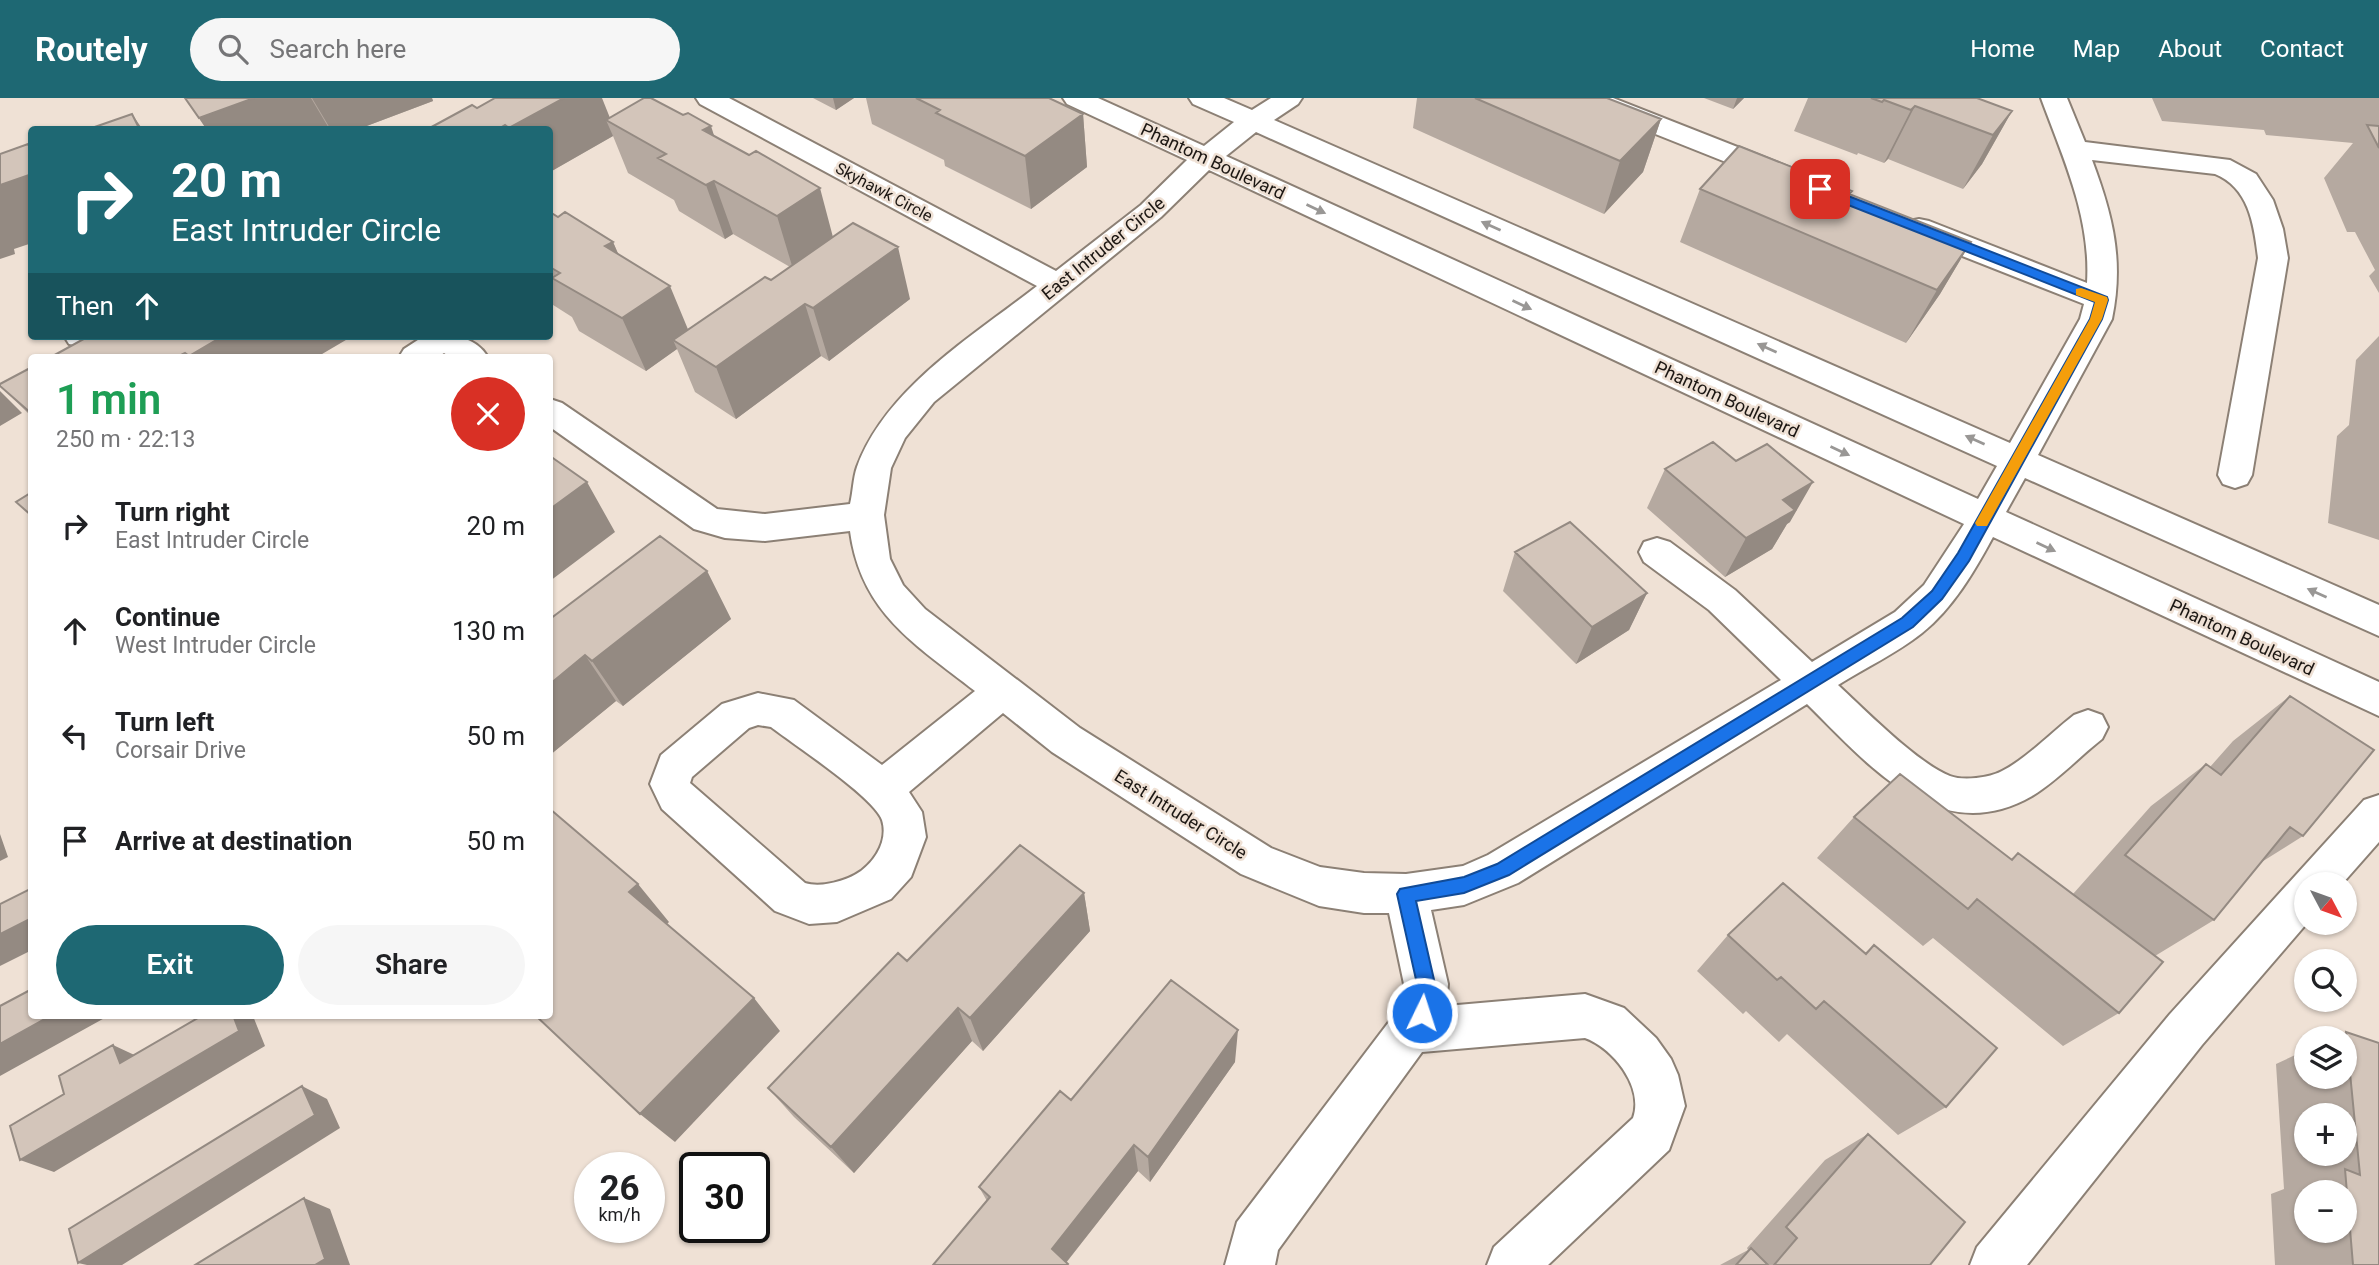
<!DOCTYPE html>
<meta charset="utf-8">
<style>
body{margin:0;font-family:Roboto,sans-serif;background:#f6f6f6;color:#202124;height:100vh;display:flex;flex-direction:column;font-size:26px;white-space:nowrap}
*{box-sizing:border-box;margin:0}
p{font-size:23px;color:#757577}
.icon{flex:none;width:38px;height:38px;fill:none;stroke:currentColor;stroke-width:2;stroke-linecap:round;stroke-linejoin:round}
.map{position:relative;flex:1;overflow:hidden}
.sheet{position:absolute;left:28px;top:256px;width:525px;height:665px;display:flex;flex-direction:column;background:#fff;border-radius:7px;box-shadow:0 2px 5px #0004}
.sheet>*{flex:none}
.hud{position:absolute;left:28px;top:28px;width:525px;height:214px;border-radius:7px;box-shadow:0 2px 5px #0004;background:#1e6873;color:#fff;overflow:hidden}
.needle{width:46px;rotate:131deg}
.controls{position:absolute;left:2294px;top:774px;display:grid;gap:14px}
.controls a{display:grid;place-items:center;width:63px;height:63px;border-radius:50%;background:#fff;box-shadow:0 2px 5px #0004;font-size:35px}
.speed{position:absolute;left:574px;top:1054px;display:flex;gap:14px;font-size:35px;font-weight:700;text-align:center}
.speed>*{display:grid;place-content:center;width:91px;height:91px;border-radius:50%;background:#fff;box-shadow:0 2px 5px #0004;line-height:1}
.speed small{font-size:18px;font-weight:400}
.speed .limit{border:4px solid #111;border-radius:10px;background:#fff;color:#111}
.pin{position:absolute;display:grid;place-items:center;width:60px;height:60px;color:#fff;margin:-30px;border-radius:14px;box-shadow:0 4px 10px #0006}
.me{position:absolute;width:77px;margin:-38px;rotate:4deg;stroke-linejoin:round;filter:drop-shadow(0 0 5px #0008)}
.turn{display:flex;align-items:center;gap:24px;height:147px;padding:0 28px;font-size:32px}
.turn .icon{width:91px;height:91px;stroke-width:2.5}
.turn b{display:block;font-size:49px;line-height:60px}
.then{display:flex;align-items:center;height:66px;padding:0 28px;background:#0003;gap:14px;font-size:26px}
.round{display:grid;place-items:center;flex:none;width:74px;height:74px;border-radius:37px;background:#f6f6f6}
.head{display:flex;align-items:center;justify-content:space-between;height:119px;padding:0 28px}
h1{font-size:42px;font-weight:600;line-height:52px;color:#1e9e55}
.primary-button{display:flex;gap:14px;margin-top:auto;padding:14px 28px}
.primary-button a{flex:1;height:80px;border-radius:42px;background:#1e6873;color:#fff;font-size:28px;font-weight:600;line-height:80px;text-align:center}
.primary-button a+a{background:#f6f6f6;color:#202124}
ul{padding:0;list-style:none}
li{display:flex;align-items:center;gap:21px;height:105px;padding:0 28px}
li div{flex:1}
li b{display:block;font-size:26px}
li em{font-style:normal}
header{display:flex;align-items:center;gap:42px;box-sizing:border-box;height:98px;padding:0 35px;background:#1e6873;color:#fff}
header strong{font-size:33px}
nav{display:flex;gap:38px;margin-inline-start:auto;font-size:24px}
.search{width:490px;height:63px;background:#f6f6f6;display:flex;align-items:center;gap:18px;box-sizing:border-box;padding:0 24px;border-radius:38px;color:#757577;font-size:26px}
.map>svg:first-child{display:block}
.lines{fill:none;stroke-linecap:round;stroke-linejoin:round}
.minor-casing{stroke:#8c8075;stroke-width:4}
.minor{fill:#fff;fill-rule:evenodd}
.wall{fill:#b5a9a0;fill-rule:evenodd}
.shaded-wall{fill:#948a82}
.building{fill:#d3c5ba;stroke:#948a82;stroke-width:2}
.oneway{fill:#999795}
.route{fill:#1a73e8;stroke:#114b97;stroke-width:2}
.slow{fill:#f59e0b}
.labels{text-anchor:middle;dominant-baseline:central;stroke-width:5;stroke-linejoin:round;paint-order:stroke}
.far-street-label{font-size:16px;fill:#1c1713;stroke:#efe1d5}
.street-label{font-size:18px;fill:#1c1713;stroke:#efe1d5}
</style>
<header>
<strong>Routely</strong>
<div class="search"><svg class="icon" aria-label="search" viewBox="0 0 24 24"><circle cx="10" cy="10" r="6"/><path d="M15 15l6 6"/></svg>Search here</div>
<nav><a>Home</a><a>Map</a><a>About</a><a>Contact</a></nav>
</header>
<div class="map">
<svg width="2379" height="1167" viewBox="0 0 2379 1167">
<rect width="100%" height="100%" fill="#efe1d5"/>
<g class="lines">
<!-- minor casing -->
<g class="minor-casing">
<path id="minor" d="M696,0H729L1056,173L1141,107L1187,62L1067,6L1063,0H1098L1204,48L1234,24L1193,6L1189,0H1224L1252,12L1271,0H1302L1298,6L1274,22L2010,345L2080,221L2084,206L1909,137L1904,130L1909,123L1919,121L1929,123L2087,185C2091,119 2063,60 2041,0H2067L2085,44L2230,62L2256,76L2273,102L2283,131L2288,160L2252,377L2247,386L2235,390L2223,386L2218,377L2258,160C2254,126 2249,90 2215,76L2092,62C2113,118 2124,163 2112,221L2038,357L2379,507V538L2025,380L2006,414L2379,584V618L1993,439C1974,474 1953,510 1922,535C1897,555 1865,570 1838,587C1865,612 1917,665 1950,678C1963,683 1989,680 2002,673C2026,661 2052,634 2074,617L2088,612L2102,617L2108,629L2102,641C2079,659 2057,683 2032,698C1938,752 1868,666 1807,606L1518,785L1464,807L1431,812L1448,886L1446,908L1585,896L1624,910L1656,940L1671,961L1678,977L1685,1008L1669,1052L1548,1167H1487L1494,1149L1633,1020C1644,989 1613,950 1585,940L1422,954L1278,1152L1275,1167H1225L1237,1124L1401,908L1404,886L1389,815H1364L1319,808L1241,776L1052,654L1003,615L909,694L922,714L926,739L911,779L891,801L837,824L809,826L775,813L662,711L650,686L661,657L722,606L758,595L794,602L882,667L975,593C915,546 861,515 850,433L765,443L725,440L694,431L550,329V301L562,305L717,411L765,416L850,406C853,394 853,380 857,369C886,290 973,238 1037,188L700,6ZM1256,34L1997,368L1978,401L1226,58ZM1209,72L1964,426L1924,487L1895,514L1812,564L1735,492L1670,444L1657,440L1644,444L1639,454L1644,464L1709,512L1781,582L1488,757L1463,768L1406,776L1364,775L1320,769L1271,750L1080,630L925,511L903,487L890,461L884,417L891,370L905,340L934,304L1161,119ZM758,627L771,629C793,646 874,699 882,722C888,741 877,761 861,773C847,783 821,790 805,785L690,685L692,679L749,630Z
M1576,0H1613L1791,70L1795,76L1791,82L1781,85L1771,82L1580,6Z
M64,238H130L125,246L102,252L69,246Z
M424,238C449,238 473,235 488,259H450L444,255L438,259H399L404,251Z
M2379,697V744L2342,786H2306L2308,824L2202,947L2027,1167H1970L1977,1149L2170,916L2364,702Z"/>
</g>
<!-- minor -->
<use href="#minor" class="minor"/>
</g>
<!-- wall -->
<path class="wall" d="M185,0H432L433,3L356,32H207Z
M813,0H854L836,12Z
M866,0H1049L1083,16L1087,69L1031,111L945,68L944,62L872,26Z
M1417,0H1607L1661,21L1643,74L1604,116L1413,30Z
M1704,0H1744L1733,11Z
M1808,0H1977L2012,13L1982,66L1963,91L1888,61L1884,65L1858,55L1857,57L1794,33Z
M2152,0H2379V195L2369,178L2375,172L2355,134H2347L2324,80L2353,45L2266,37L2264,32L2162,23Z
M477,10L610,20L714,38L833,139L910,201L829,263L821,258L736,321L695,294L677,251L646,273L579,233L572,219L550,205V114L558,119L613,144L618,156L688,232L771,182L790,169L733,136L725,141L679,113L674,102L628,75L613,38L550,74V32H426Z
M1700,91L1852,93L1850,96L1971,144L1940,196L1906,245L1680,144Z
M2379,238V442L2328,425L2337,338L2349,327L2356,262Z
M32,269V319L0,288Z
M1665,371L1790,424L1787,426L1772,451L1725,479L1647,410Z
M1515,454L1647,495L1629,532L1576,566L1503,493Z
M707,473L731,521L623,608L616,603L550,657V521Z
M2290,598L2303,738L2260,765L2214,822L2155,858L2119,915L2063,948L1933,840L1923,848L1817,760L1854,719L2011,761L2018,755L2073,796L2151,708L2206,666L2210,669L2233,643Z
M1084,795L1090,833L983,953L972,943L854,1075L794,1019L768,990L907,863Z
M1728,837L1865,855L1874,847L1946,1009L1898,1037L1787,936L1779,944L1746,913L1743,916L1697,873Z
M2346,934L2379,1167H2275L2271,1096L2284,1091L2276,966L2306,952V978H2345V940H2334ZM2306,1017H2345V1055H2306ZM2306,1094H2345V1132H2306Z
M1235,964L1150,1084L1138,1073L1066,1165L987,1103L979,1089L1071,1002Z
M1868,1036L1930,1167H1720L1748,1152L1747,1150L1825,1062Z"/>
<!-- shaded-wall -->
<path class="shaded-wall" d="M254,0H311L330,32H207L199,20Z
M312,0H432L433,3L356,32H331Z
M564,0H602L612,25L606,22L613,38L550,74V32H510L509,30Z
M833,0H854L836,12Z
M1737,0H1744L1733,11Z
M1915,8L1888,61L1884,65L1911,12Z
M2012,13L1982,66L1963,91L1993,37Z
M132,16L143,32H140Z
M1083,16L1087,69L1031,111L1025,58Z
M1661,21L1643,74L1604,116L1620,63Z
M505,27L508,32H497Z
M711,28L728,81L703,32Z
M32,76V145L14,151L15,156L0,161V87Z
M714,83L733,136L725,141L706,87Z
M820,90L834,143L793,171L777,118Z
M613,144L636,196L605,148Z
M1971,144L1940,196L1906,245L1937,192Z
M898,149L910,201L829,263L813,210Z
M670,188L692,241L673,242L677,251L646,273L622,220Z
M805,206L821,258L736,321L716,269Z
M223,238H350L351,239L317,259H190L189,258Z
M185,255L188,259H177Z
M0,293L22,315L0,328Z
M587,384L615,434L550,483V411Z
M1813,384L1790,424L1787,426L1772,451L1725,479L1746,440L1783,402Z
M707,473L731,521L623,608L592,563Z
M1647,495L1629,532L1576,566L1592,529Z
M585,557L616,603L550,657V586Z
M0,736L8,759L0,763Z
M638,786L669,824L661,832L629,794Z
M1084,795L1090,833L983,953L970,920Z
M32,820V852L0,868V836Z
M754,900L780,933L675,1044L640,1016Z
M958,910L972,943L854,1075L831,1049Z
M52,917H110L0,978V946Z
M233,917H251L253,918L265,948L54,1074L20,1062Z
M1238,932L1235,964L1150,1084L1148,1059Z
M113,947L143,961L120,965Z
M302,988L327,1001L340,1030L122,1167H87L78,1165Z
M1134,1047L1138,1073L1064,1167L1052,1151Z
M304,1100L330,1111L350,1167H315Z"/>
<!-- building -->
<path class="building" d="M185,0H254L199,20Z
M495,0H564L509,30L505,27L497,32H426L472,7L477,10Z
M644,0H651L683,17L688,15L711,28L703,32L749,57L756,53L820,90L777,118L714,83L706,87L658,60L666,56L606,22Z
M916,0H1049L1083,16L1025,58L936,15L940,12Z
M1475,0H1607L1661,21L1620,63Z
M1871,0H1977L2012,13L1993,37L1915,8L1911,12L1884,2L1882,4Z
M132,16L140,32H86Z
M2367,27L2379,28V50Z
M28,46L30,50L32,49V76L0,87V56Z
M1739,48L1852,93L1849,96L1971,144L1937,192L1700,91Z
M550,114L558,119L565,114L613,144L605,148L670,188L622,220L552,180L560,175L550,169Z
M853,125L898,149L813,210L805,206L716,269L673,242L765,179L771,182Z
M89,238H223L189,258L185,255L177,259H51Z
M32,269V316L0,288V286Z
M1713,344L1736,363L1767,346L1813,384L1783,402L1795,412L1746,440L1665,371Z
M550,358L587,384L550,411Z
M32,394V418L16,404Z
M1570,424L1647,495L1592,529L1515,454Z
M660,438L707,473L592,563L585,557L550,586V521Z
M2290,598L2374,652L2303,738L2290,729L2214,822L2125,757L2206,666L2221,677Z
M1900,676L2012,762L2018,755L2163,864L2119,915L1977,801L1968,811L1854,719Z
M550,711L638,786L629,794L754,900L640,1016L535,917H550Z
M1020,747L1084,795L970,920L958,910L831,1049L768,990L898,855L907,863Z
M1783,785L1866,856L1874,847L1997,950L1946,1009L1824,903L1816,911L1781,879L1777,882L1728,837Z
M32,790V820L0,836V806Z
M1171,882L1238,932L1148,1059L1134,1047L1052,1151L1068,1166L1067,1167H933L990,1099L979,1089L1060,993L1071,1002Z
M32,891V917H52L0,946V908Z
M203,917H233L239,933L20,1062L10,1028L64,996L59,978L113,947L120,965Z
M2346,934L2379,945V1167H2353L2345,1071L2360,1077Z
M302,988L315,1017L78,1165L69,1131Z
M1868,1036L1965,1124L1930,1167H1774L1797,1140L1786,1129Z
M304,1100L325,1161L315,1167H195Z
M1751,1150L1768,1167H1736Z"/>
<!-- one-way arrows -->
<defs><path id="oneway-solid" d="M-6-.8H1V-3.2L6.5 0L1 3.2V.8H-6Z" transform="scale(1.75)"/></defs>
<g class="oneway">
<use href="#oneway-solid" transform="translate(1316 111) rotate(25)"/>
<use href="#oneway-solid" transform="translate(1491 128) rotate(-156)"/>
<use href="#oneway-solid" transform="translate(1522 207) rotate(25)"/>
<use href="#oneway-solid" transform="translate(1767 250) rotate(-156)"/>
<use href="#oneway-solid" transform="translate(1975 342) rotate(-156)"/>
<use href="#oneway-solid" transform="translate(1840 353) rotate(25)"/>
<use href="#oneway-solid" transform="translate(2046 449) rotate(25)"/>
<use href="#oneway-solid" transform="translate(2317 495) rotate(-156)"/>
</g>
<!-- route -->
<path class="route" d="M1820,87L2107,199L2108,202L2102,221L1969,463L1942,501L1913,529L1509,777L1464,795L1416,803L1435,886L1428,921L1422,924L1415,921L1413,915L1417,886L1397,796L1400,791L1464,779L1497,766L1902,520L1932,493L1958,455L2090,221L2095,204L1815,94L1814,91Z"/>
<!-- slow -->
<path class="slow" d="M2081,190L2107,199L2108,202L2102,221L1987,428H1977L1975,425L2090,221L2095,204L2076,197V191Z"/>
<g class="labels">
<!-- far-street labels -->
<g class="far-street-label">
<text transform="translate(884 94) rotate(28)">Skyhawk Circle</text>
</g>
<!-- street labels -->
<g class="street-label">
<text transform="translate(1213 63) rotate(25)">Phantom Boulevard</text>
<text transform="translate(1103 150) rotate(-39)">East Intruder Circle</text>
<text transform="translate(1727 301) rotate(25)">Phantom Boulevard</text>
<text transform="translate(2242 539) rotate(25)">Phantom Boulevard</text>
<text transform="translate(1181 716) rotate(32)">East Intruder Circle</text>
</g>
</g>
</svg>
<div class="controls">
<a><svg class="needle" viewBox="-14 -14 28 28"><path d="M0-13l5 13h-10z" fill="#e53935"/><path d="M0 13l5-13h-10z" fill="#757577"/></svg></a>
<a><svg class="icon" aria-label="search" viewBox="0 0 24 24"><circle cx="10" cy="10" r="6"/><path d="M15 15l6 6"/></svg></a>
<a><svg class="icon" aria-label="layers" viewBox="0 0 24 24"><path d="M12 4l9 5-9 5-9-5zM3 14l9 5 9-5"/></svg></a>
<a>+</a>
<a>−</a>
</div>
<div class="speed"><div>26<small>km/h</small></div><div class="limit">30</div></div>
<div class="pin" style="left:1820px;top:91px;background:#d93025"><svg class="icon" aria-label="arrive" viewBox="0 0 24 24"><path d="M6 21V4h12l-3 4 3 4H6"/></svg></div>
<svg class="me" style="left:1422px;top:915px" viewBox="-20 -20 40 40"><circle r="17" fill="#1a73e8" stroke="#fff" stroke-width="3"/><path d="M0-11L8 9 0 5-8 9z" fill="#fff"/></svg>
<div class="hud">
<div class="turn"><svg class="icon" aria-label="right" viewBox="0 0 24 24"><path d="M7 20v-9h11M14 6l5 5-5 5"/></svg><div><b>20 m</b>East Intruder Circle</div></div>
<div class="then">Then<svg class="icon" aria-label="ahead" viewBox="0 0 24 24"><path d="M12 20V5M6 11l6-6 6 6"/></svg></div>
</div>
<section class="sheet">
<div class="head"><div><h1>1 min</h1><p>250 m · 22:13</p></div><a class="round" style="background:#d93025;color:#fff"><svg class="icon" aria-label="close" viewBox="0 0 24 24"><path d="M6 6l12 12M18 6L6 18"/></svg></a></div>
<ul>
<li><svg class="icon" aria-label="right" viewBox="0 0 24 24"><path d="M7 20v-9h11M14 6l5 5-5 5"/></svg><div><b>Turn right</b><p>East Intruder Circle</p></div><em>20 m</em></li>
<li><svg class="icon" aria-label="ahead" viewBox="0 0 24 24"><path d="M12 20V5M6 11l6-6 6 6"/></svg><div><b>Continue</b><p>West Intruder Circle</p></div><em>130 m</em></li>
<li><svg class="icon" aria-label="left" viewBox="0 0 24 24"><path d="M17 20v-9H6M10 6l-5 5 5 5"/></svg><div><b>Turn left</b><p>Corsair Drive</p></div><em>50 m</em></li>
<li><svg class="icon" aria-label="arrive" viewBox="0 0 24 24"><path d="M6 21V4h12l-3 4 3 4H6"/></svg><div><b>Arrive at destination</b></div><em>50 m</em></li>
</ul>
<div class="primary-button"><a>Exit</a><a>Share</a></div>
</section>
</div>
